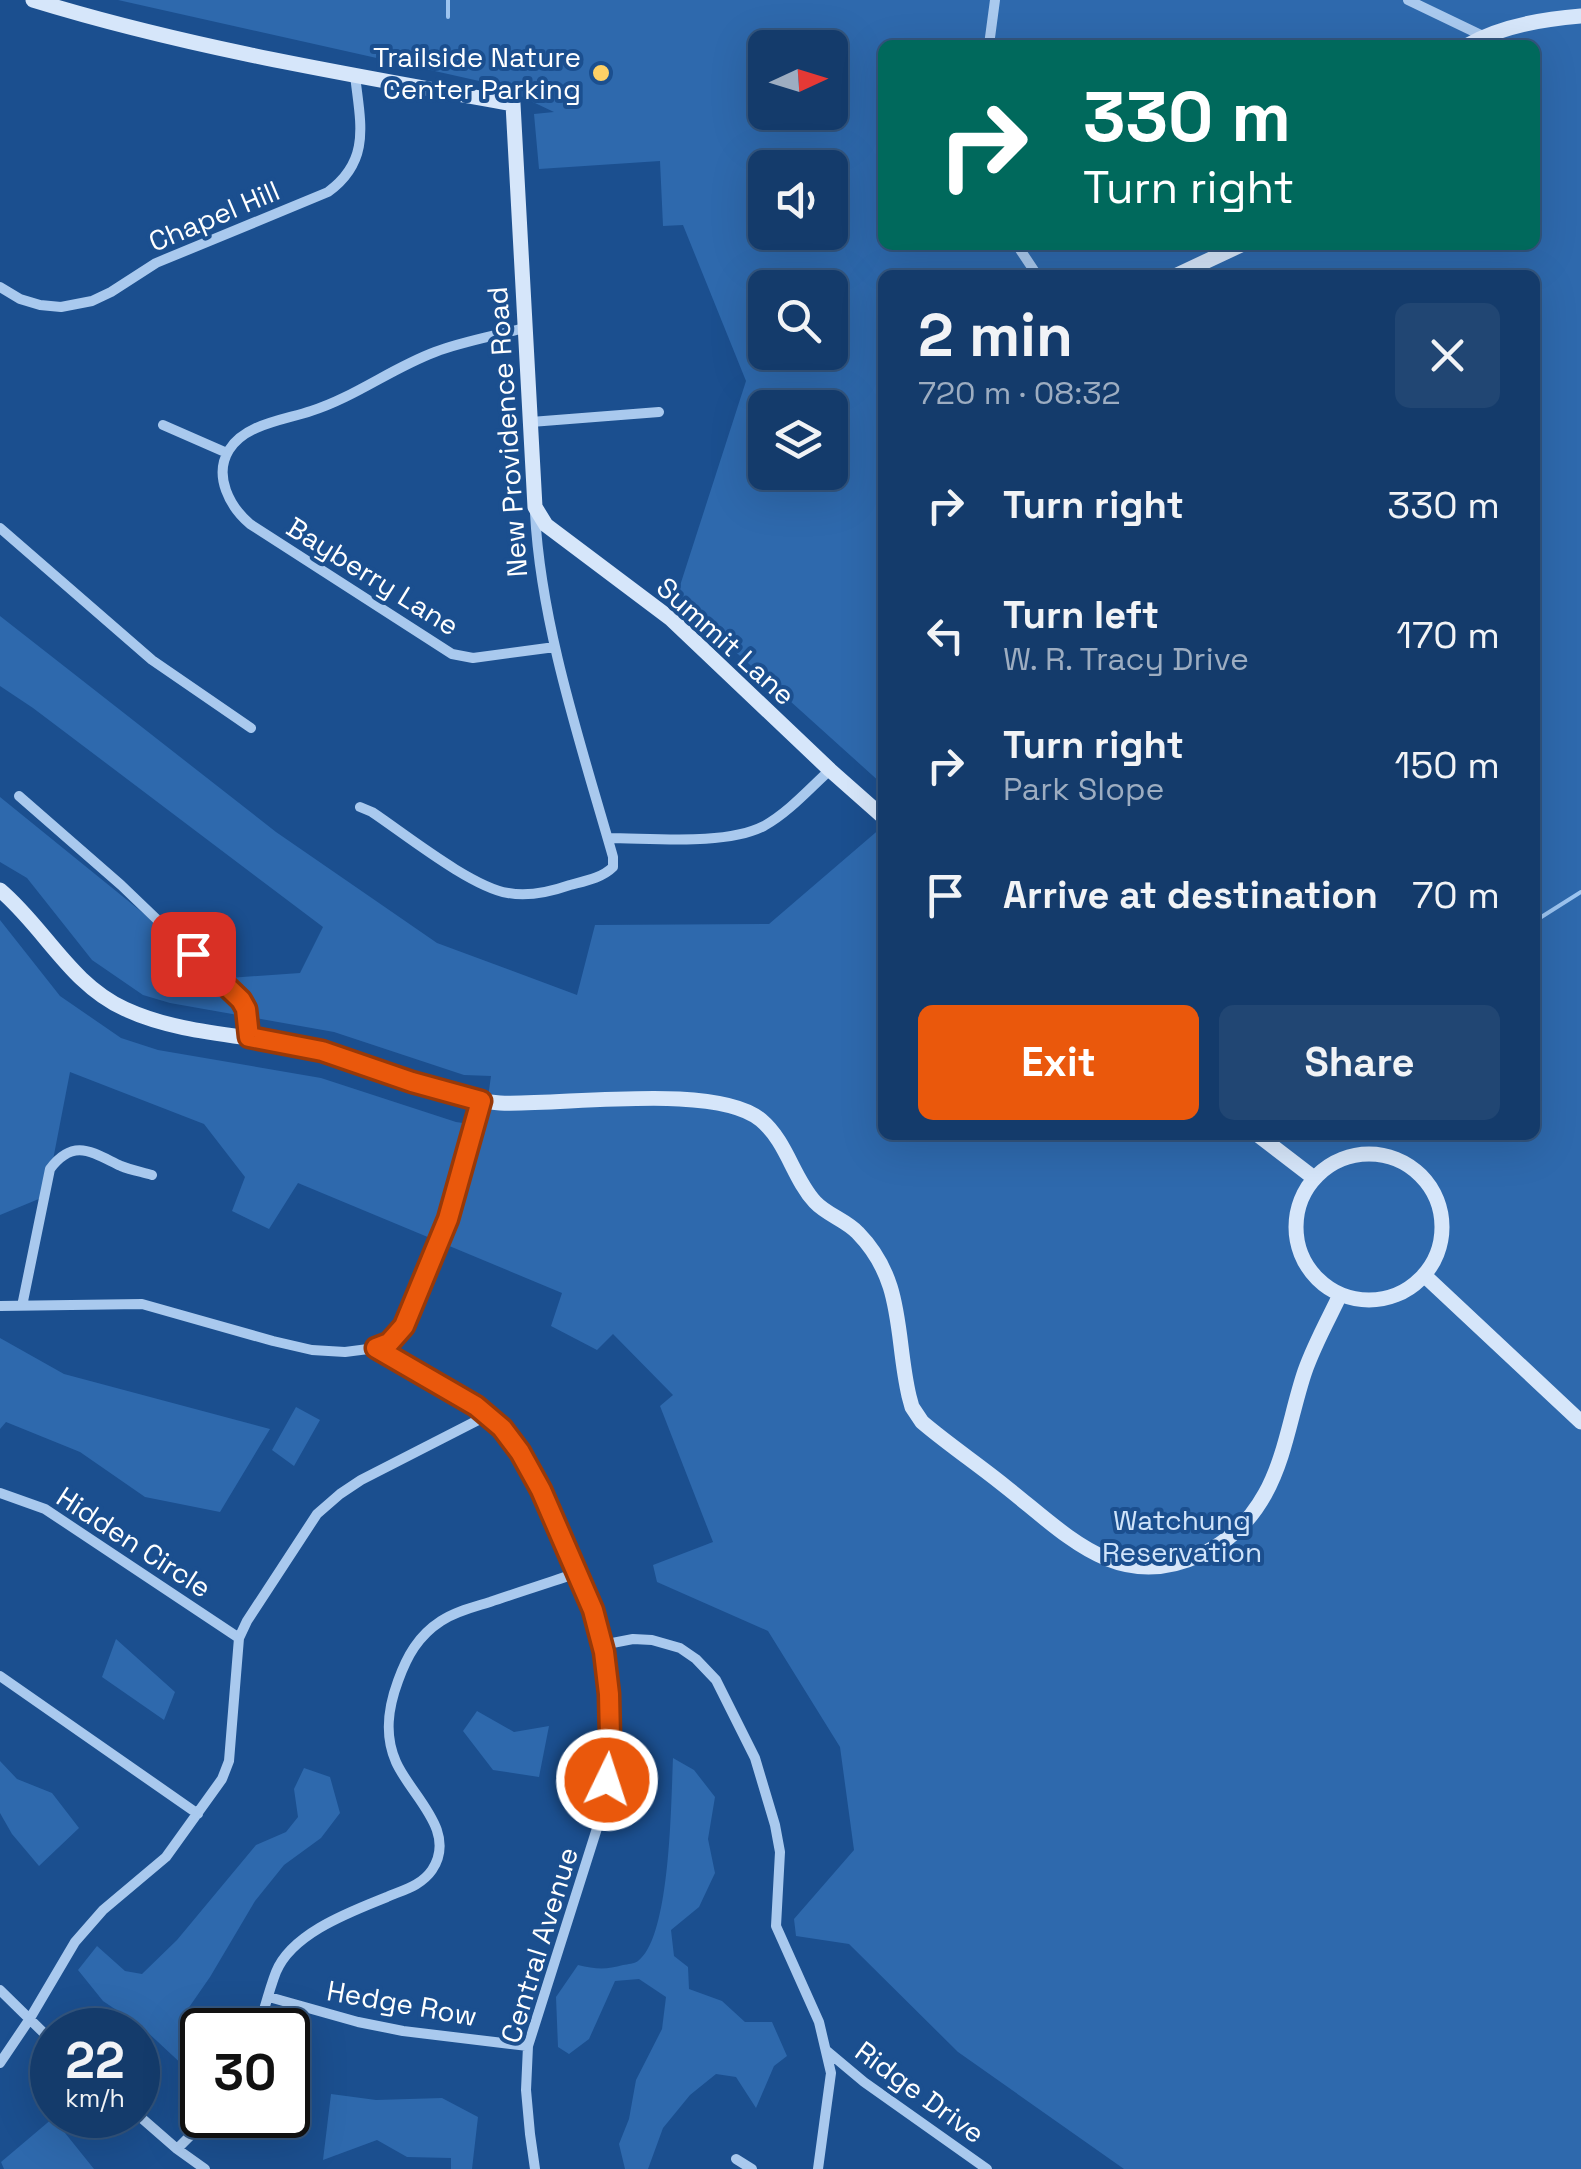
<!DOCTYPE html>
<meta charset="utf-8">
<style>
body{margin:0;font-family:"Space Grotesk",sans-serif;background:#214673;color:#f1f3f6;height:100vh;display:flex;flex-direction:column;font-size:38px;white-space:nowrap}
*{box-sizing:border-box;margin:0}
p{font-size:32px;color:#9dadc1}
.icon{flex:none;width:55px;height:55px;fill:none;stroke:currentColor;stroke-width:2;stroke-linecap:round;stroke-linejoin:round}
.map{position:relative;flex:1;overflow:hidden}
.side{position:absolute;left:878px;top:270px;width:662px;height:870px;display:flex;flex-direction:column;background:#143b6b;border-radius:15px;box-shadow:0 10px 40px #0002,0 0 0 2px #33557e}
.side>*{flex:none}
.top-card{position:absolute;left:878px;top:40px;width:662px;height:210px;border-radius:15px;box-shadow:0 10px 40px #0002,0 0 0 2px #33557e;background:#00695c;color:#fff;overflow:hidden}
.needle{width:65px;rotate:86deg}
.tools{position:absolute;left:748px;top:30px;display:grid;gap:20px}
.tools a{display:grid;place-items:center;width:100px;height:100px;border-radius:15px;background:#143b6b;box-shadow:0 10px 40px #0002,0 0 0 2px #33557e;font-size:50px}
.speed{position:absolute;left:30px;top:2008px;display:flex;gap:20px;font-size:50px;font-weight:700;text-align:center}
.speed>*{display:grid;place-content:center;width:130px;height:130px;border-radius:50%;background:#143b6b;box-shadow:0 10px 40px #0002,0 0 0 2px #33557e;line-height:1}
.speed small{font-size:25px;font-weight:400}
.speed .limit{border:5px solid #111;border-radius:15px;background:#fff;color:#111}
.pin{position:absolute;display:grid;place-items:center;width:85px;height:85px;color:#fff;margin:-42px;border-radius:20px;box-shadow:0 5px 15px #0006}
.me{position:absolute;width:110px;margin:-55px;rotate:4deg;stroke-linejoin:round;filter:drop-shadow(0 0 8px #0008)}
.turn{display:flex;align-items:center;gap:35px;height:210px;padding:0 40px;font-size:45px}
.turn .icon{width:130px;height:130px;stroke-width:2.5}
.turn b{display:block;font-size:70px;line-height:85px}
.round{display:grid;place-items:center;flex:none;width:105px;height:105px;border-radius:15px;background:#214673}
.headline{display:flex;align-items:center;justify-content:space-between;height:170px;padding:0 40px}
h1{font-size:60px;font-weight:600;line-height:75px}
.cta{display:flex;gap:20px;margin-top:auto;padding:20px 40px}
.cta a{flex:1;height:115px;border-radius:15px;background:#ea580c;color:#fff;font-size:40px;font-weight:600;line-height:115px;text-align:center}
.cta a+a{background:#214673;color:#f1f3f6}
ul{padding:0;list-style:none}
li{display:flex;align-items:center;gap:30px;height:130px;padding:0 40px}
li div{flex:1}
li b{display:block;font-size:38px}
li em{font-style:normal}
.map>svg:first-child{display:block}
.green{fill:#2e69ad;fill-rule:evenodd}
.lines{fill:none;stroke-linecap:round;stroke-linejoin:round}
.stream{stroke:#9cc4f0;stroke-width:4}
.street{stroke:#a9c9ee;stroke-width:10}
.secondary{stroke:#d6e6fa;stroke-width:15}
.route-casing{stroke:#983908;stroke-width:25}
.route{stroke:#ea580c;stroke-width:18}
.poi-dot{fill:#ffd166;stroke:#1b4f8f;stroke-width:4}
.labels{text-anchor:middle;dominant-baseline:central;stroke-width:8;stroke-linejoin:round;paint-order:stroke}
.poi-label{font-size:28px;fill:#fff;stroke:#1b4f8f;text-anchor:end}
.street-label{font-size:28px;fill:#fff;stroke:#1b4f8f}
.park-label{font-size:28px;fill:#cfe3fa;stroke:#1b4f8f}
</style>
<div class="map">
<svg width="1581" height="2169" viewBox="0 0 1581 2169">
<rect width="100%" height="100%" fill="#1b4f8f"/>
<!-- green -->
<path class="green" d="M118,0H1581V2169H1124L958,2052L849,1944L796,1936L794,1919L854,1850L840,1747L768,1631L657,1582L653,1565L713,1542L660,1406L673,1395L613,1334L597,1350L551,1326L562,1293L298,1183L269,1229L232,1211L245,1177L204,1124L70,1072L46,1196L0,1215V920L60,996L121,1038L158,1050L321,1078L456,1122L484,1126L491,1076L464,1075L334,1032L170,1003L143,995L92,960L27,878L0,862V797L148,917L215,979L300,973L323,927L33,708L0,686V616L276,832L437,943L577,995L595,925L769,924L882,827V1135H1535V275H882V784L676,598L746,381L683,225L663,226L660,161L539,169L534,114L554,112L497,85ZM882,45H1535V245H882ZM765,48H830V112H765ZM765,168H830V232H765ZM765,288H830V352H765ZM765,408H830V472H765Z
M0,1338L64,1374L270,1429L220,1512L145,1497L80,1452L6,1422L0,1429Z
M296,1407L320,1420L294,1466L272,1450Z
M116,1639L175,1692L164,1720L102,1677Z
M477,1711L514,1732L549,1726L539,1777L493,1770L463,1731Z
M673,1758L694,1770L715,1797L708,1839L715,1873L699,1907L671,1930L674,1956L688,1967L689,1989L722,2001L745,2022H772L787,2056L774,2066L756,2108L736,2077L716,2074L690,2095L663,2128L648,2169H625L619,2144L629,2119L636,2080L662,2029L666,1997L639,1979L615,1981L589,2039L569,2054L558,2047L556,1997L578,1965C595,1969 606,1970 623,1965C628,1964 634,1964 638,1961C671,1937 671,1799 673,1758Z
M0,1761L17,1779L52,1793L79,1828L39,1866L12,1834L0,1813Z
M304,1768L330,1777L340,1813L321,1838L284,1865L255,1901L210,1977L183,2016L202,2033V2080L187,2069L143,2028L103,2001L78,1970L97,1946L125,1971L142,1974L177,1940L256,1845L286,1832L298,1817L294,1789Z
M331,2094L376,2100L442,2098L478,2117L472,2169H451V2158L407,2157L377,2140L323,2160Z
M53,2118L94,2169H4L1,2162Z"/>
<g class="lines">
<!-- stream -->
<path class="stream" d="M448,17V0
M1535,921L1581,892"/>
<!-- street -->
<path class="street" d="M1408,0L1483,36
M989,45L995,0
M1017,245L1037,275
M0,287L20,299L40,305L61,307L92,301L111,292L156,263L328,192C372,160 360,122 355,75
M524,328C495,336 464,341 435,352C392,368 355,397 311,411C284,420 245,424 229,450C213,476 230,507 250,524L452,654L473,658L555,647
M531,422L659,412
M163,425L227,453
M0,528L152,660L251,728
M19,796L121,885L241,1000L246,1009L249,1037
M360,807L372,812C405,834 471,887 508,893C529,897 550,892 570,885C585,881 602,878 613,867V857C582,748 541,627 535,513
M608,838C652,838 725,846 764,826C789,812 809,789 830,770
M0,1306L142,1304L273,1341L312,1350L345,1352L376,1348L389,1343L404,1326L447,1219L481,1101
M22,1306L50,1169C74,1137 93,1153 121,1166C131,1170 142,1172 152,1175
M376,1348L476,1406L513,1441L541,1490L593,1610L603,1652L609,1695L610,1737L607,1780L599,1822L528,2046L526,2090L530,2134L535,2169
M0,1493L45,1509L239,1638
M602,1645L633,1639L652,1640L680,1648L696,1659L716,1680L755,1758L775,1825L780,1852L776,1926L819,2022L831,2073L818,2169
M0,1676L198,1814
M0,1990L52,2041
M269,1997L358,2022L403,2031L528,2046
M258,2030C264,2011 269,1990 276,1972C292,1933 350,1912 387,1897C403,1890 421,1886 432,1870C458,1831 411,1796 396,1762C384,1735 388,1708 398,1681C407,1656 418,1636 441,1621C456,1611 474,1607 490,1602C519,1592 548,1583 577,1573
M827,2051L864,2082L987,2169
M0,2063L29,2020L75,1942L103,1910L166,1857L222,1779L229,1761L239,1638L247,1621L317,1514L340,1494L361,1480L488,1415
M138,2115L177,2149L205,2169
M177,2149L211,2115
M736,2159L752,2169"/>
<!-- secondary -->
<path class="secondary" d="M33,0C189,48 352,75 513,104L535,507L546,525L671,619L830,770L882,816
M1468,45C1501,26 1543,19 1581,16
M1177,275L1241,245
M0,890C45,928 70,984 125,1009C186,1037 254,1034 318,1050C379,1065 436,1099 500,1103C561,1106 716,1082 761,1120C787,1142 793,1178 815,1202C827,1215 846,1220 858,1233C905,1281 895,1336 909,1396L912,1407L922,1422C949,1445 979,1465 1006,1487C1067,1535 1118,1593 1200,1555C1229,1542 1250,1521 1265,1494C1286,1456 1291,1412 1305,1371C1314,1345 1328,1320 1340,1295
M1258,1135L1314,1178
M1296 1227a73 73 0 1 1 146 0a73 73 0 1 1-146 0Z
M1424,1275L1581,1422"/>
</g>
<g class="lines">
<!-- route casing -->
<g class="route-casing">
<path id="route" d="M193,954L241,1000L246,1009L249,1037L322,1051L412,1082L481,1101L448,1219L404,1326L389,1343L376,1348L476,1406L502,1428L520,1452L541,1490L593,1610L604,1652L609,1694L610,1738L607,1780"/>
</g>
<!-- route -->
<use href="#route" class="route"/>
</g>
<!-- markers -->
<circle class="poi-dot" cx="601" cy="73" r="10"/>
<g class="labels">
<!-- poi labels -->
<g class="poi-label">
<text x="581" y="57">Trailside Nature<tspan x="581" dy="32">Center Parking</tspan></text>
</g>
<!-- street labels -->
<g class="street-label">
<text transform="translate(214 216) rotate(-23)">Chapel Hill</text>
<text transform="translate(507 432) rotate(-94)">New Providence Road</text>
<text transform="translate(373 576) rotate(32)">Bayberry Lane</text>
<text transform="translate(726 641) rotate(42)">Summit Lane</text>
<text transform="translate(134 1542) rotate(33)">Hidden Circle</text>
<text transform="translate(539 1945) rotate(-73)">Central Avenue</text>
<text transform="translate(402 2003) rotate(10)">Hedge Row</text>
<text transform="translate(920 2092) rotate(36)">Ridge Drive</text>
</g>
<!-- park labels -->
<g class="park-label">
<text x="1182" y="1520">Watchung<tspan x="1182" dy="32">Reservation</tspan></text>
</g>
</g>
</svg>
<div class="tools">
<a><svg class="needle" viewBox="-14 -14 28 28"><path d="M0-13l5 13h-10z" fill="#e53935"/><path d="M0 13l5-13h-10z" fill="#9dadc1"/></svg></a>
<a><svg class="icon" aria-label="sound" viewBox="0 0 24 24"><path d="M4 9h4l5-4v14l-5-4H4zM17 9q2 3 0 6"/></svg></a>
<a><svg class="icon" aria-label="search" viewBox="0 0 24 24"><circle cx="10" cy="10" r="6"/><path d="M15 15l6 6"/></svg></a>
<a><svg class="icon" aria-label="layers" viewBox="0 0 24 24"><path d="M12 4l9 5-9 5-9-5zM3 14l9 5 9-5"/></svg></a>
</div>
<div class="speed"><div>22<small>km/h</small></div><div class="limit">30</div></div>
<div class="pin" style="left:193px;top:954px;background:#d93025"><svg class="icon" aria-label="arrive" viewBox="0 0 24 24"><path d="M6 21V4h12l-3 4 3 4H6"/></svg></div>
<svg class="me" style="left:607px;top:1780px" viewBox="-20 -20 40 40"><circle r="17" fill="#ea580c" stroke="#fff" stroke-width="3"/><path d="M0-11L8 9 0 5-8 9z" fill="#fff"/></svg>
<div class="top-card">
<div class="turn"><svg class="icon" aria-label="right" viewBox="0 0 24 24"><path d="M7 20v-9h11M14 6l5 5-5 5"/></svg><div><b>330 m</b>Turn right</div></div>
</div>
<section class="side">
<div class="headline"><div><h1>2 min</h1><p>720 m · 08:32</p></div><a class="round"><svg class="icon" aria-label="close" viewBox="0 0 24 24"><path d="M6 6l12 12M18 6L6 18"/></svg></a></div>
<ul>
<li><svg class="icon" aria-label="right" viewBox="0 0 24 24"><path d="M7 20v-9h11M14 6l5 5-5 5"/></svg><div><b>Turn right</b></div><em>330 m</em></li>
<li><svg class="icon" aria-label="left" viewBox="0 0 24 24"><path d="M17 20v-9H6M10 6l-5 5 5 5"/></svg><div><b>Turn left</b><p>W. R. Tracy Drive</p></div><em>170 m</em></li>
<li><svg class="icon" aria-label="right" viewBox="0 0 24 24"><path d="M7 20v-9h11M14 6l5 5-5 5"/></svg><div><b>Turn right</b><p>Park Slope</p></div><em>150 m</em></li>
<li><svg class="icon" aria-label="arrive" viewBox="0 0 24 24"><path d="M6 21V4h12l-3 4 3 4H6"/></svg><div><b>Arrive at destination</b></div><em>70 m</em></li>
</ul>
<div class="cta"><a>Exit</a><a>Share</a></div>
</section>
</div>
